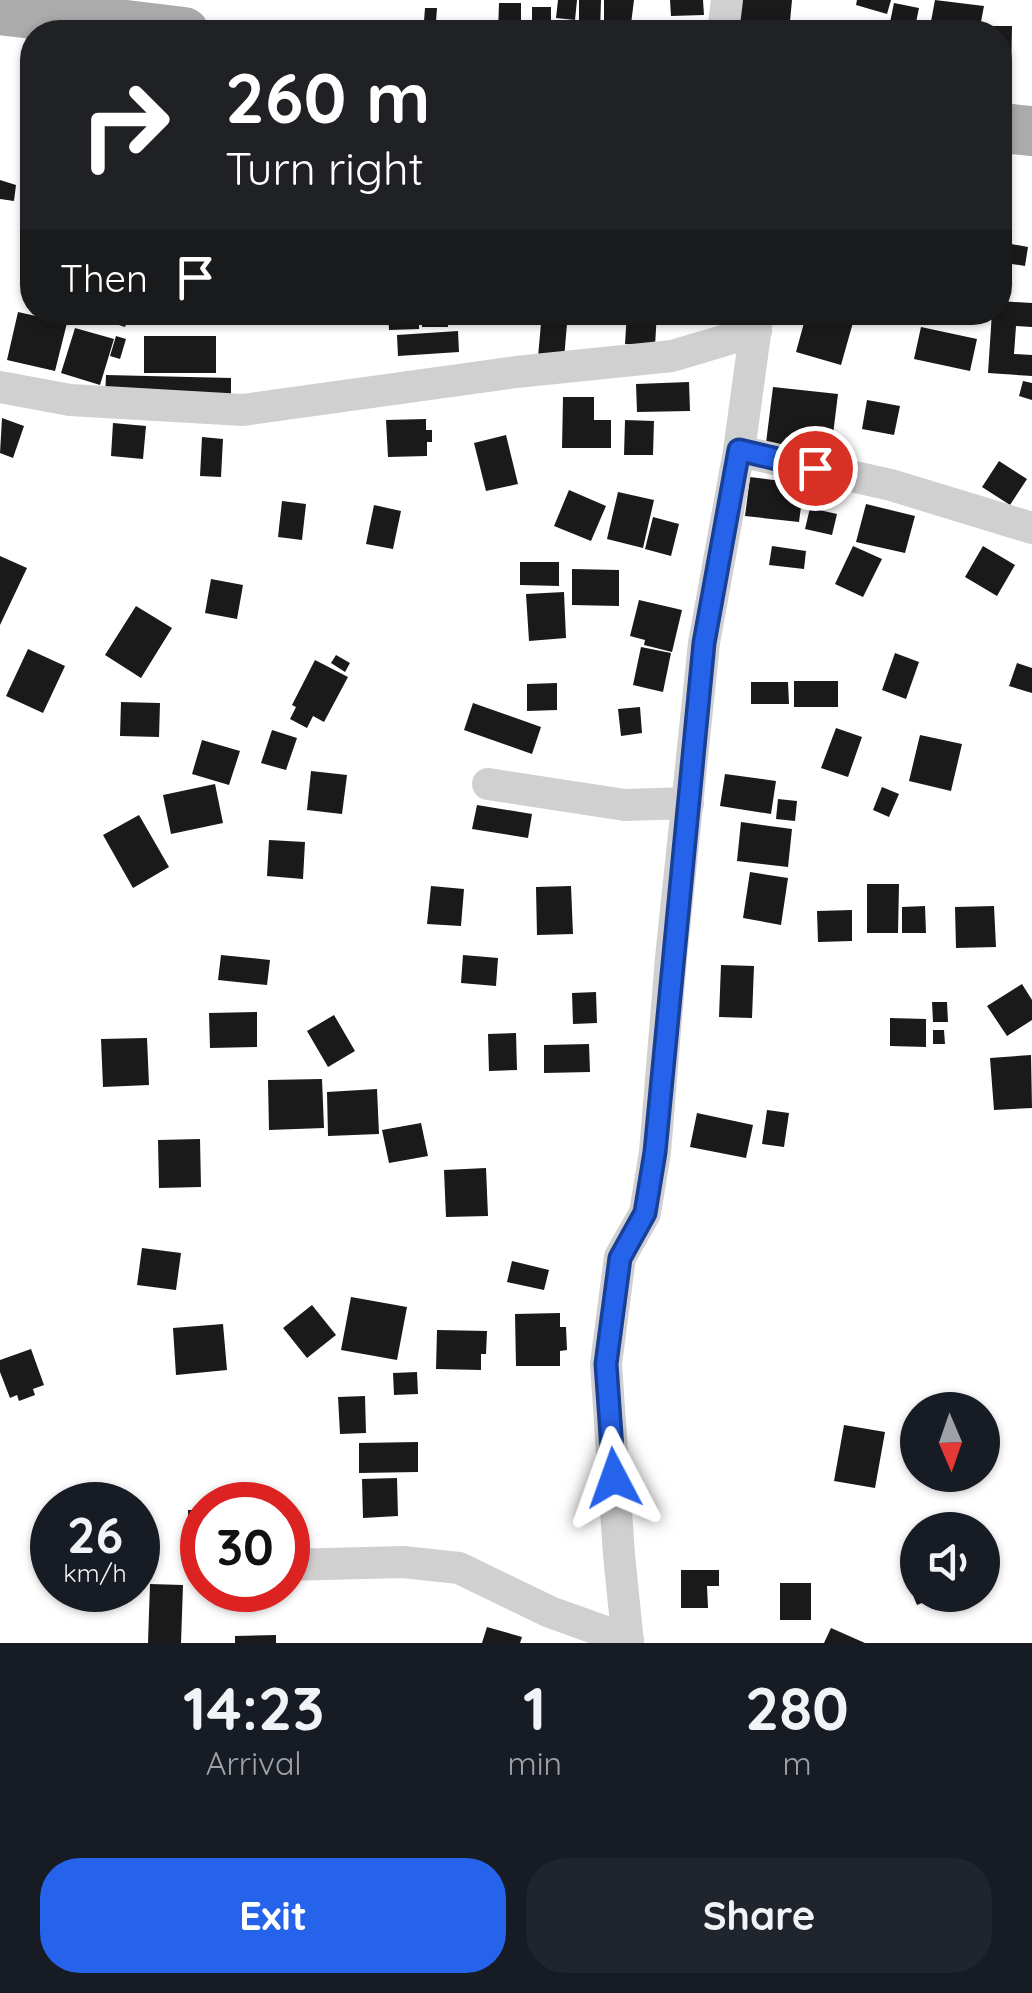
<!DOCTYPE html>
<style>
body{margin:0;font-family:Quicksand,sans-serif;background:#20242c;color:#f1f3f6;height:100vh;display:flex;flex-direction:column;font-size:38px;white-space:nowrap}
*{box-sizing:border-box;margin:0}
p{font-size:32px;color:#9ea1a6}
.icon{flex:none;width:55px;height:55px;fill:none;stroke:currentColor;stroke-width:2;stroke-linecap:round;stroke-linejoin:round}
.map{position:relative;height:1643px;overflow:hidden}
.side{display:flex;flex-direction:column;background:#171b24;flex:1}
.side>*{flex:none}
.top-card{position:absolute;left:20px;top:20px;width:992px;height:305px;border-radius:40px;box-shadow:0 2px 8px #0004;background:#202124;color:#fff;overflow:hidden}
.needle{width:65px;rotate:178deg}
.controls{position:absolute;left:900px;top:1392px;display:grid;gap:20px}
.controls a{display:grid;place-items:center;width:100px;height:100px;border-radius:50%;background:#171b24;box-shadow:0 2px 8px #0004;font-size:50px}
.speed{position:absolute;left:30px;top:1482px;display:flex;gap:20px;font-size:50px;font-weight:700;text-align:center}
.speed>*{display:grid;place-content:center;width:130px;height:130px;border-radius:50%;background:#171b24;box-shadow:0 2px 8px #0004;line-height:1}
.speed small{font-size:25px;font-weight:400}
.speed .limit{border:15px solid #d22;background:#fff;color:#111}
.pin{position:absolute;display:grid;place-items:center;width:85px;height:85px;color:#fff;margin:-42px;border:5px solid #fff;border-radius:50%;box-shadow:0 2px 10px #0007}
.me{position:absolute;width:110px;margin:-55px;rotate:356deg;stroke-linejoin:round;filter:drop-shadow(0 0 8px #0008)}
.turn{display:flex;align-items:center;gap:35px;height:210px;padding:0 40px;font-size:45px}
.turn .icon{width:130px;height:130px;stroke-width:2.5}
.turn b{display:block;font-size:70px;line-height:85px}
.then{display:flex;align-items:center;height:95px;padding:0 40px;background:#0003;gap:20px;font-size:38px}
.eta{display:flex;justify-content:space-evenly;align-items:center;height:170px;text-align:center}
.eta b{font-size:60px;font-weight:800;line-height:70px}
.button{display:flex;gap:20px;margin-top:auto;padding:20px 40px}
.button a{flex:1;height:115px;border-radius:40px;background:#2563eb;color:#fff;font-size:40px;font-weight:800;line-height:115px;text-align:center}
.button a+a{background:#20242c;color:#f1f3f6}
.map>svg:first-child{display:block}
.building{fill:#1a1a1a}
.lines{fill:none;stroke-linecap:round;stroke-linejoin:round}
.minor{stroke:#d0d0d0;stroke-width:32}
.primary{stroke:#ababab;stroke-width:50}
.route-casing{stroke:#184099;stroke-width:25}
.route{stroke:#2563eb;stroke-width:18}
</style>
<div class="map">
<svg width="1032" height="1643" viewBox="0 0 1032 1643">
<rect width="100%" height="100%" fill="#fff"/>
<!-- building -->
<path class="building" d="M558,0H577L575,20L556,18Z
M579,0H601L600,32H579Z
M604,0H634L630,32H604Z
M670,0H703L704,15L671,16Z
M733,0H792L789,32L731,28Z
M857,0H891L887,14L856,5Z
M935,0L984,6L979,32H929Z
M499,3H521V32H498Z
M894,3L919,8L914,32H888Z
M532,7H551V25L546,26V32H532Z
M425,8H437L436,22L424,21Z
M987,26H1012L1011,87H1000V32H987Z
M0,180L16,185L14,201L0,199Z
M1000,242L1028,247L1025,266L1000,262Z
M1000,301L1032,303V327L1016,326L1014,354L1032,355V376L988,373L992,312H1000Z
M18,312L67,323L55,371L7,360Z
M110,312H130L125,327L107,321Z
M199,312H260L259,322Z
M388,312H414V317H419V329L389,330Z
M422,312H447L448,327H422Z
M514,312H537V319L514,320Z
M542,312H568L564,359L538,357Z
M627,312H657L655,346L625,344Z
M807,312H832L854,319L841,365L796,352Z
M921,327L977,339L970,371L914,359Z
M75,328L114,339L100,385L61,373Z
M458,331L459,352L398,356L397,335Z
M116,336L126,339L120,359L110,356Z
M144,336H216V373H144Z
M106,375L231,378V403L105,400Z
M1023,381L1032,383V400L1019,396Z
M689,382L690,411L637,412L636,384Z
M773,387L838,394L831,451L766,443Z
M563,397H594V420H611V448H562Z
M867,400L900,406L894,435L862,429Z
M2,418L24,426L13,458L0,453Z
M426,419V430H432V442H427V456L388,457L386,420Z
M625,420L654,421L653,455H624Z
M113,423L146,426L143,459L111,456Z
M506,435L518,484L486,491L474,443Z
M202,437L223,439L221,477L200,476Z
M999,461L1027,479L1010,505L982,487Z
M750,477L804,484L799,522L745,516Z
M569,490L606,506L591,541L554,526Z
M618,492L654,500L643,548L607,539Z
M282,501L306,504L302,540L278,537Z
M866,504L915,516L905,553L856,542Z
M374,505L401,511L393,549L366,544Z
M810,508L837,514L832,535L805,529Z
M653,517L679,524L671,556L645,549Z
M772,546L806,551L804,569L769,565Z
M853,546L882,559L863,597L835,584Z
M983,546L1015,565L997,596L965,577Z
M0,556L27,568L0,625Z
M520,562H559V586L520,585Z
M572,569L619,570V606L572,605Z
M211,579L243,585L237,619L205,613Z
M564,592L566,638L529,641L526,594Z
M639,600L682,610L672,652L644,645L645,640L630,636Z
M136,606L172,628L141,678L105,655Z
M641,647L671,653L663,692L633,685Z
M28,649L65,666L43,713L6,696Z
M895,653L919,662L906,699L882,690Z
M336,655L350,663L345,672L331,663Z
M315,660L348,677L324,722L313,716L307,728L290,719L296,707L292,705Z
M1017,663L1032,668V693L1009,686Z
M794,681H838V707H794Z
M751,682H788L789,704H751Z
M557,683V710L527,711V684Z
M121,702L160,703L159,737L120,736Z
M473,703L541,727L532,754L464,730Z
M640,707L642,733L621,736L618,709Z
M836,728L862,737L848,777L821,768Z
M272,730L297,738L286,770L261,763Z
M920,735L962,744L951,791L909,781Z
M202,740L240,751L229,785L192,774Z
M311,771L347,775L342,814L307,810Z
M725,774L776,781L771,814L720,806Z
M215,784L223,823L171,834L163,795Z
M882,787L899,794L889,817L873,810Z
M778,799L797,801L795,821L776,819Z
M477,805L532,814L528,838L472,829Z
M139,815L169,867L133,888L103,835Z
M741,822L792,829L788,867L737,861Z
M269,840L305,842L303,879L267,876Z
M750,872L788,878L781,925L743,918Z
M867,884H899L898,933H867Z
M431,886L464,889L461,926L427,924Z
M571,886L573,934L537,935L536,887Z
M925,906L926,933H902V907Z
M994,906L996,947L956,948L955,907Z
M852,910V941L818,942L817,911Z
M221,955L270,960L267,985L218,980Z
M463,955L498,958L496,986L461,983Z
M721,965L754,966L752,1018L719,1017Z
M1022,984L1032,1000V1020L1007,1036L987,1006Z
M596,992L597,1023L573,1024L572,993Z
M932,1002H947L948,1022H933Z
M257,1012V1047L210,1048L209,1013Z
M334,1015L355,1051L328,1067L307,1031Z
M890,1018L926,1019V1047L890,1046Z
M933,1030H944L945,1044H933Z
M516,1033L517,1070L489,1071L488,1034Z
M147,1038L149,1085L103,1087L101,1039Z
M589,1044L590,1072L544,1073V1045Z
M1031,1055L1032,1108L994,1110L990,1058Z
M322,1079L324,1128L269,1130L268,1080Z
M377,1089L379,1134L328,1136L327,1092Z
M767,1110L789,1113L784,1147L762,1144Z
M697,1113L753,1125L746,1158L690,1147Z
M421,1123L428,1156L389,1163L382,1130Z
M200,1139L201,1187L159,1188L158,1140Z
M486,1168L488,1216L446,1217L444,1170Z
M142,1248L181,1253L176,1290L137,1285Z
M512,1261L549,1270L544,1290L507,1282Z
M351,1297L407,1307L397,1360L341,1350Z
M312,1305L336,1335L307,1358L283,1328Z
M560,1313V1327H566L567,1350L560,1351V1366H516L515,1314Z
M223,1324L227,1370L176,1375L173,1328Z
M437,1330L487,1331L486,1354H481V1370L436,1369Z
M31,1349L44,1385L33,1389L35,1395L19,1401L17,1395L10,1398L0,1372V1360Z
M417,1372L418,1394L394,1395L393,1373Z
M365,1396L366,1433L340,1434L338,1397Z
M844,1425L885,1432L875,1488L834,1481Z
M418,1442V1472L359,1473V1443Z
M397,1478L398,1516L363,1518L362,1479Z
M188,1510H202V1550H189Z
M138,1518H148L149,1548H138Z
M918,1563V1595H941L917,1605L902,1569Z
M681,1570H719V1586H707L708,1608H681Z
M780,1583H811V1620H780Z
M150,1584L183,1585L181,1643H148Z
M487,1627L522,1637L520,1643H482Z
M831,1628L865,1643H824Z
M276,1635V1643H235V1636Z"/>
<g class="lines">
<!-- minor -->
<path class="minor" d="M723,32L727,0
M0,387L70,400L243,410L516,372L672,356L756,331
M739,451L891,485L1032,528
M488,784L625,805L688,803
M288,1565L403,1562L459,1568L550,1612L628,1640
M628,1643L619,1555L606,1364L620,1257L645,1213L655,1152L671,958L704,643L739,451L758,312"/>
<!-- primary -->
<path class="primary" d="M0,10L184,32
M1000,128L1032,131"/>
</g>
<g class="lines">
<!-- route casing -->
<g class="route-casing">
<path id="route" d="M614,1478L606,1364L620,1258L645,1213L655,1152L704,643L739,450L815,468"/>
</g>
<!-- route -->
<use href="#route" class="route"/>
</g>
</svg>
<div class="controls">
<a><svg class="needle" viewBox="-14 -14 28 28"><path d="M0-13l5 13h-10z" fill="#e53935"/><path d="M0 13l5-13h-10z" fill="#9ea1a6"/></svg></a>
<a><svg class="icon" aria-label="sound" viewBox="0 0 24 24"><path d="M4 9h4l5-4v14l-5-4H4zM17 9q2 3 0 6"/></svg></a>
</div>
<div class="speed"><div>26<small>km/h</small></div><div class="limit">30</div></div>
<div class="pin" style="left:815px;top:468px;background:#d93025"><svg class="icon" aria-label="arrive" viewBox="0 0 24 24"><path d="M6 21V4h12l-3 4 3 4H6"/></svg></div>
<svg class="me" style="left:614px;top:1478px" viewBox="-20 -20 40 40"><path d="M0-17L14 15 0 8-14 15z" fill="#2563eb" stroke="#fff" stroke-width="4"/></svg>
<div class="top-card">
<div class="turn"><svg class="icon" aria-label="right" viewBox="0 0 24 24"><path d="M7 20v-9h11M14 6l5 5-5 5"/></svg><div><b>260 m</b>Turn right</div></div>
<div class="then">Then<svg class="icon" aria-label="arrive" viewBox="0 0 24 24"><path d="M6 21V4h12l-3 4 3 4H6"/></svg></div>
</div>
</div>
<section class="side">
<div class="eta">
<div><b>14:23</b><p>Arrival</p></div>
<div><b>1</b><p>min</p></div>
<div><b>280</b><p>m</p></div>
</div>
<div class="button"><a>Exit</a><a>Share</a></div>
</section>
